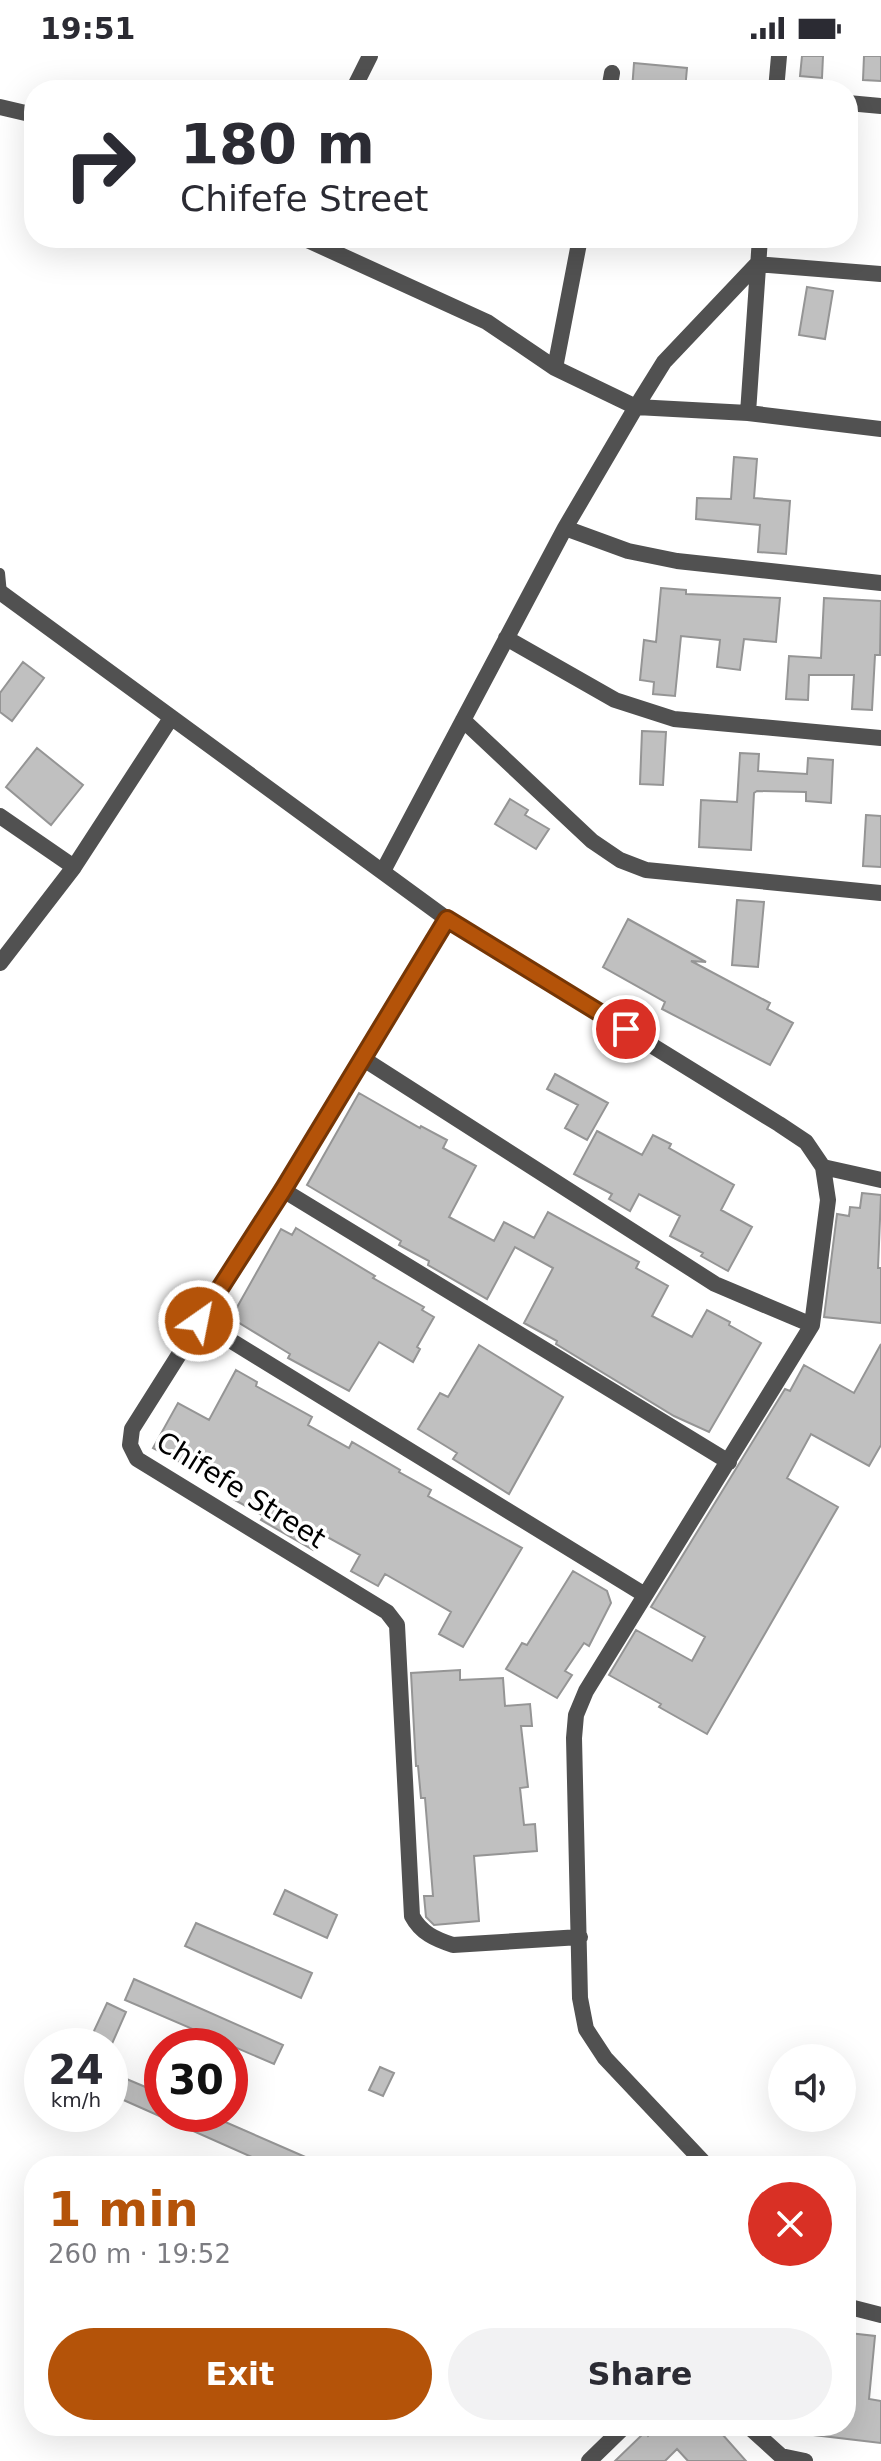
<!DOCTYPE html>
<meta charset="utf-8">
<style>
body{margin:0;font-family:"DejaVu Sans",sans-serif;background:#f2f2f3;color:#2b2b33;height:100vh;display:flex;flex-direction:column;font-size:30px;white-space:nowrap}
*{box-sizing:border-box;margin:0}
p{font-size:26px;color:#7c7c81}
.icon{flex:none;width:44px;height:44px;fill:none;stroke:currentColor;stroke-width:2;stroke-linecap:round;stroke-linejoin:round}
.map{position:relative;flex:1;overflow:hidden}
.sheet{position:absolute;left:24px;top:2100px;width:832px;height:280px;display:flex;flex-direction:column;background:#fff;border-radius:32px;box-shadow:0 8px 32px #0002}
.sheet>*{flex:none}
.guide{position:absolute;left:24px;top:24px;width:834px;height:168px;border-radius:32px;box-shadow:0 8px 32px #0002;background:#fff;color:#2b2b33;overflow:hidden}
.tools{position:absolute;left:768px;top:1988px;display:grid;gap:16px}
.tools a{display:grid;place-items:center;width:88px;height:88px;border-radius:50%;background:#fff;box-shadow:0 8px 32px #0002;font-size:40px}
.speed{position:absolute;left:24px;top:1972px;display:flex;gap:16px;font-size:40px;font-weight:700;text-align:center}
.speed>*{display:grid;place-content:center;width:104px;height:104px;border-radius:50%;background:#fff;box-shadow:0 8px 32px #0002;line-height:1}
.speed small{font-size:20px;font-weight:400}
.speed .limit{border:12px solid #d22;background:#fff;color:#111}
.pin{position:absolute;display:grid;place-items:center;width:68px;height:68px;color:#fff;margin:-34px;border:4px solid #fff;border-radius:50%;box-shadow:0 2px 8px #0007}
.me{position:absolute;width:88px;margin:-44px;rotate:33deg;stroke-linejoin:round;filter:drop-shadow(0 0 6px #0008)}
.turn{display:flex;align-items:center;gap:28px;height:168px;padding:0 24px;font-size:36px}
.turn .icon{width:104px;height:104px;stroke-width:2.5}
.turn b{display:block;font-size:56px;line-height:68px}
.round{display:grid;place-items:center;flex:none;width:84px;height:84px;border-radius:42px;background:#f2f2f3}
.summary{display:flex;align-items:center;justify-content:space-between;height:136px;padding:0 24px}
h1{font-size:48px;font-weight:600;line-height:60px;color:#b45309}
.action{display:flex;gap:16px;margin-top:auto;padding:16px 24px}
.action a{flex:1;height:92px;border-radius:48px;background:#b45309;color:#fff;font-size:32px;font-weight:600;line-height:92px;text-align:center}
.action a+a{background:#f2f2f3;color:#2b2b33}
.status{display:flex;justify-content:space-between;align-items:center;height:56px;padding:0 40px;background:#fff;direction:ltr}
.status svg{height:22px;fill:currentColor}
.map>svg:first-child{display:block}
.building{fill:#c0c0c0;stroke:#959595;stroke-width:2}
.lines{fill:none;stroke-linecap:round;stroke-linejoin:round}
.lane{stroke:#515151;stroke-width:10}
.street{stroke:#515151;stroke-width:16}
.route-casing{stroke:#753606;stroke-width:20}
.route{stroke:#b45309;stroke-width:14}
.labels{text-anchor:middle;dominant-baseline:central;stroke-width:7;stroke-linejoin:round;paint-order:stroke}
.street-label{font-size:28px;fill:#000;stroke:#fff}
</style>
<div class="status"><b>19:51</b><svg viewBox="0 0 49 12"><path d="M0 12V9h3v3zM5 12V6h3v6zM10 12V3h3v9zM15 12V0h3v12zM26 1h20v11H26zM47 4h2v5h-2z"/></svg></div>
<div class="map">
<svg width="881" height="2405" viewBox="0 0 881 2405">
<rect width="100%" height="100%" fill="#fff"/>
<!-- building -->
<path class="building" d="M802,0H823L822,22L800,20Z
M864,0H881V25L863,24Z
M634,7L687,12L685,34H632Z
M807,231L833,235L825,283L799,279Z
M734,401L757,403L754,442L790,445L786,498L758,496L760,469L696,463L697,442L731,443Z
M661,532L686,534V538L780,542L776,586L744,583L740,614L717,611L720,584L681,580L675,640L653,638L654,626L640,624L644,584L656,586Z
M824,542L881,545L880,599H875L872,654L852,653L854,619H809L808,644L786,643L789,600L821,602Z
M23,606L44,622L12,665L0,656V637Z
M642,675L666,676L663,729L640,728Z
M37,692L83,729L51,769L6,731Z
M740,697L759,698L758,715L807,718L808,702L833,704L831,747L806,745V736L757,735L754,737L751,794L699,791L701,744L737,746Z
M510,743L528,754L525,759L549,773L536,793L495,768Z
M866,759L881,760V811L863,810Z
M737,844L764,846L758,911L732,909Z
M628,863L706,906L691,905L770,947L767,953L793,967L770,1009L662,953L665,946L603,911Z
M555,1018L608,1047L587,1084L565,1072L578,1049L547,1033Z
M359,1037L420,1072L421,1070L447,1084L443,1092L476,1110L449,1161L494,1185L504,1166L534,1182L548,1156L639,1206L636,1212L668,1230L652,1260L692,1281L707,1254L730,1266L729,1269L761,1287L709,1376L674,1360L556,1288L557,1285L524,1267L553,1212L515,1191L487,1243L428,1209L429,1205L399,1189L401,1185L307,1129Z
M597,1075L642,1099L653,1079L671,1088L669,1092L734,1129L721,1154L752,1171L728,1215L701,1200L703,1197L670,1180L680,1160L639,1138L630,1155L609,1143L612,1138L574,1118Z
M862,1137L881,1139L878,1212H881V1267L824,1261L837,1158L849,1160L850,1151L860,1152Z
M296,1172L375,1220L373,1222L424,1251L422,1254L434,1261L417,1291L420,1293L413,1306L379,1286L349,1335L288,1302L290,1298L231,1262L281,1173L292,1179Z
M881,1288V1389L869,1410L811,1378L787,1422L838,1451L707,1678L659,1651L661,1648L609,1619L636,1574L692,1605L705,1581L651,1551L785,1333L790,1335L804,1309L854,1337Z
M479,1289L563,1341L509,1438L453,1403L457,1397L418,1373L440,1337L448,1341Z
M236,1314L257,1326L256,1330L312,1361L308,1369L349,1392L352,1386L400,1414L399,1416L431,1434L428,1440L522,1492L463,1591L439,1578L451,1556L385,1518L378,1530L351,1515L360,1499L322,1478L313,1494L261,1464L264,1460L233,1443L237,1436L153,1392L178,1347L209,1364Z
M573,1515L607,1535L611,1547L589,1590L584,1587L565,1615L572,1619L557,1642L506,1613L522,1587L527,1589Z
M460,1614V1624L503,1622L505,1650L530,1648L532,1670H521L528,1731L520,1732L524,1769L535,1768L537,1795L474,1800L479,1865L434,1869L426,1861L424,1840H433L425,1742H421L418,1710H416L411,1617Z
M285,1834L337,1859L327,1882L274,1858Z
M196,1867L312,1917L301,1942L185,1890Z
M134,1923L283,1989L274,2008L125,1944Z
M107,1947L126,1956L111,1990H87Z
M380,2011L394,2017L383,2040L369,2034Z
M110,2016L162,2038V2058H207L326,2110H272L110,2038Z
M849,2277L875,2280L869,2343L881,2345V2387L814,2379V2370H846V2308Z
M658,2370H715L746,2405H688L677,2393L665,2405H615L645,2376L648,2380Z"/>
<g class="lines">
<!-- lane -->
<path class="lane" d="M0,517L2,538"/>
<!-- street -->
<path class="street" d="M353,34L370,0
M609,34L612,17
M776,34L779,0
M848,47L881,50
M0,51L34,59
M303,182L487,266L555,312L636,351L748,357L881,373
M555,312L580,182
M748,357L760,182
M565,472L628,495L677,505L881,527
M0,536L447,863
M506,582L615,644L674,663L881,682
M463,664L592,785L620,804L646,814L881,837
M0,760L74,811L171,662
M383,815L565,472L636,351L664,306L757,208L881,218
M0,907L74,811
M362,1002L715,1228L812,1269
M823,1111L881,1124
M283,1134L729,1406
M199,1265L645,1539
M580,1881L453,1889C435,1883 421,1877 412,1860L397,1569L387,1556L137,1403L130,1389L132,1373L283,1134L447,863L779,1068L806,1086L823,1111L828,1144L812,1269L586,1635L576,1659L574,1682L580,1942L586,1973L605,2002L707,2110
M846,2250L881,2259
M748,2370L781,2400L805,2405
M589,2405L625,2370"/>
</g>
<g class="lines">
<!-- route casing -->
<g class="route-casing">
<path id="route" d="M199,1265L283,1134L447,863L626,973"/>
</g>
<!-- route -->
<use href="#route" class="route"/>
</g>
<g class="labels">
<!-- street labels -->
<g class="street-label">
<text transform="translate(241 1434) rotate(32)">Chifefe Street</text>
</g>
</g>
</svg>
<div class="tools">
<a><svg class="icon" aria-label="sound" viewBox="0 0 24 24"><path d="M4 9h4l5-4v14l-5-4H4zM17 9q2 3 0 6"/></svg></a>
</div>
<div class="speed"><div>24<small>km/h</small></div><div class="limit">30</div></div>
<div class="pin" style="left:626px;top:973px;background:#d93025"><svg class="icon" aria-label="arrive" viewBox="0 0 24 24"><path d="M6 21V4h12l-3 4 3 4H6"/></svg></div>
<svg class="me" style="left:199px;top:1265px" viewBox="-20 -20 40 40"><circle r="17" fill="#b45309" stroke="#fff" stroke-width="3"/><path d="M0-11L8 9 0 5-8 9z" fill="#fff"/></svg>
<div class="guide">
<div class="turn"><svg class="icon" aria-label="right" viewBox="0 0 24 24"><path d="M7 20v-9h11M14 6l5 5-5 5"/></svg><div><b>180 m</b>Chifefe Street</div></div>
</div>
<section class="sheet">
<div class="summary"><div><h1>1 min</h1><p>260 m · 19:52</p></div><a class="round" style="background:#d93025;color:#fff"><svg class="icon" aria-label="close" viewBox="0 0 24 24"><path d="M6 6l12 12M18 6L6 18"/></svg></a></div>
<div class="action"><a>Exit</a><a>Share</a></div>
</section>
</div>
